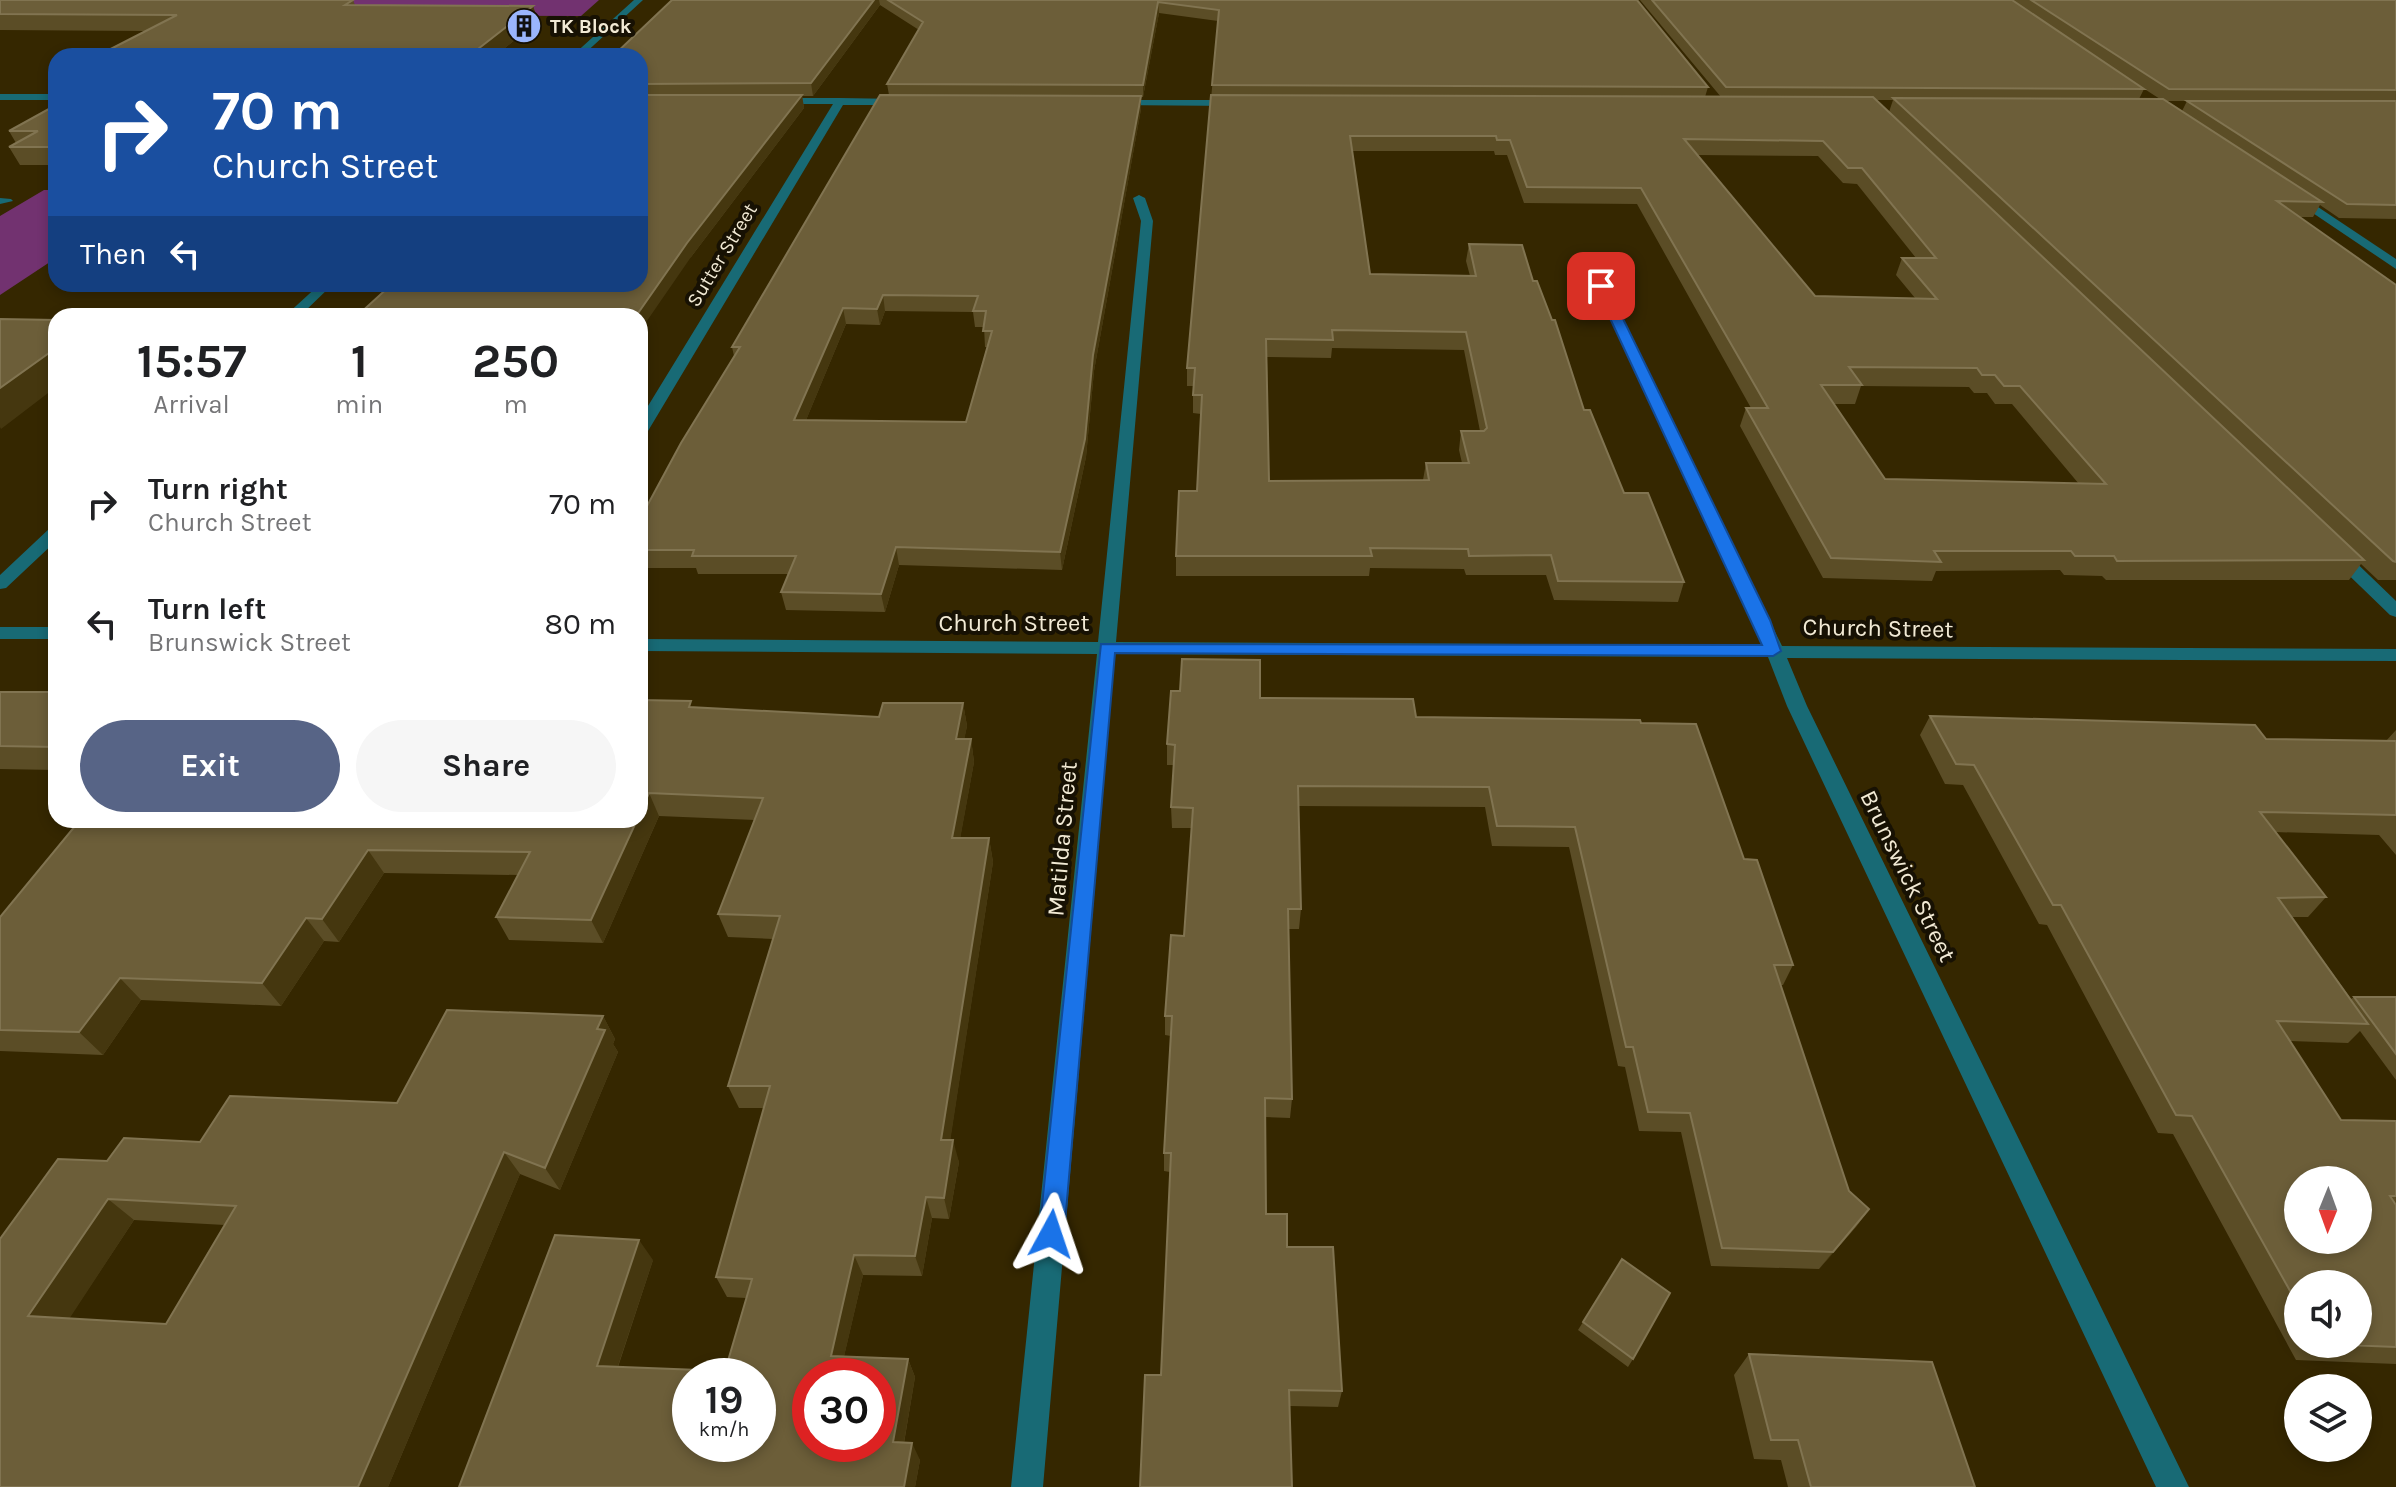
<!DOCTYPE html>
<style>
body{margin:0;font-family:Karla,sans-serif;background:#f6f6f6;color:#202124;height:100vh;display:flex;flex-direction:column;font-size:30px;white-space:nowrap}
*{box-sizing:border-box;margin:0}
p{font-size:26px;color:#757577}
.icon{flex:none;width:44px;height:44px;fill:none;stroke:currentColor;stroke-width:2;stroke-linecap:round;stroke-linejoin:round}
.map{position:relative;flex:1;overflow:hidden}
.sheet{position:absolute;left:48px;top:308px;width:600px;height:520px;display:flex;flex-direction:column;background:#fff;border-radius:24px;box-shadow:0 4px 12px #0003}
.sheet>*{flex:none}
.hud{position:absolute;left:48px;top:48px;width:600px;height:244px;border-radius:24px;box-shadow:0 4px 12px #0003;background:#1a4fa0;color:#fff;overflow:hidden}
.needle{width:52px;rotate:181deg}
.fabs{position:absolute;left:2284px;top:1166px;display:grid;gap:16px}
.fabs a{display:grid;place-items:center;width:88px;height:88px;border-radius:50%;background:#fff;box-shadow:0 4px 12px #0003;font-size:40px}
.speed{position:absolute;left:672px;top:1358px;display:flex;gap:16px;font-size:40px;font-weight:700;text-align:center}
.speed>*{display:grid;place-content:center;width:104px;height:104px;border-radius:50%;background:#fff;box-shadow:0 4px 12px #0003;line-height:1}
.speed small{font-size:20px;font-weight:400}
.speed .limit{border:12px solid #d22;background:#fff;color:#111}
.pin{position:absolute;display:grid;place-items:center;width:68px;height:68px;color:#fff;margin:-34px;border-radius:16px;box-shadow:0 4px 12px #0006}
.me{position:absolute;width:88px;margin:-44px;rotate:5deg;stroke-linejoin:round;filter:drop-shadow(0 0 6px #0008)}
.turn{display:flex;align-items:center;gap:28px;height:168px;padding:0 32px;font-size:36px}
.turn .icon{width:104px;height:104px;stroke-width:2.5}
.turn b{display:block;font-size:56px;line-height:68px}
.then{display:flex;align-items:center;height:76px;padding:0 32px;background:#0003;gap:16px;font-size:30px}
.eta{display:flex;justify-content:space-evenly;align-items:center;height:136px;text-align:center}
.eta b{font-size:48px;font-weight:700;line-height:56px}
.button{display:flex;gap:16px;margin-top:auto;padding:16px 32px}
.button a{flex:1;height:92px;border-radius:48px;background:#576486;color:#fff;font-size:32px;font-weight:700;line-height:92px;text-align:center}
.button a+a{background:#f6f6f6;color:#202124}
ul{padding:0;list-style:none}
li{display:flex;align-items:center;gap:24px;height:120px;padding:0 32px}
li div{flex:1}
li b{display:block;font-size:30px}
li em{font-style:normal}
.map>svg:first-child{display:block}
.green{fill:#723270}
.lines{fill:none;stroke-linecap:round;stroke-linejoin:round}
.minor{fill:#186a75;fill-rule:evenodd}
.wall{fill:#5b4d26;fill-rule:evenodd}
.shaded-wall{fill:#45370f}
.building{fill:#6c5e39;stroke:#817451;stroke-width:2;fill-rule:evenodd}
.route{fill:#1a73e8;stroke:#114b97;stroke-width:2}
.labels{text-anchor:middle;dominant-baseline:central;stroke-width:8;stroke-linejoin:round;paint-order:stroke}
.far-poi-label{font-size:20px;font-weight:bold;fill:#f2ead5;stroke:#171103;text-anchor:start}
.far-street-label{font-size:20px;fill:#f2ead5;stroke:#171103}
.street-label{font-size:24px;fill:#f2ead5;stroke:#171103}
</style>
<div class="map">
<svg width="2396" height="1487" viewBox="0 0 2396 1487">
<rect width="100%" height="100%" fill="#352700"/>
<!-- green -->
<path class="green" d="M133,0H599L581,16L104,14Z
M44,190H56V258L0,295V216Z"/>
<g class="lines">
<!-- minor -->
<path class="minor" d="M634,0H643L582,56H572Z
M0,94H56V100H0Z
M840,98L900,99L905,102L900,105H843L648,431L640,436V419L833,104H776L771,101L776,98Z
M1116,100H1236L1241,103L1236,106L1112,105Z
M1139,195L1145,198L1153,221L1116,642L1763,645L1595,286L1601,282L1607,286L1782,646L2396,649V661L1787,658L1807,706L2189,1487H2156L1787,706L1768,657L1115,654L1043,1487H1011L1097,654L640,651V639L1098,642L1141,221L1133,198Z
M2292,195H2300L2396,259V269L2292,199Z
M0,198L11,199L13,201L0,204Z
M320,284H333L300,316H285Z
M56,527V541L6,588L0,589V575L50,528Z
M2336,548L2342,549L2396,601V617L2390,615L2330,557L2328,553Z
M0,627H56V639H0Z"/>
</g>
<!-- wall -->
<path class="wall" d="M0,0H353L355,5L533,6L538,21L495,56H97L146,31L0,30Z
M672,0H1637L1708,87L1705,97H1721L1640,0H2396V219L2339,218L2320,205L2313,217H2299L2396,285V580H2378L2361,564L2349,580H2106L2102,576L2064,575L2060,570L1936,571L1932,581L1823,578L1740,426L1746,408H1751L1637,204L1524,203L1507,155H1495L1494,151H1352L1370,274L1470,276L1466,261L1469,244L1533,281L1584,410L1624,493L1684,582L1678,602L1554,600L1546,575H1466L1464,569L1370,568L1369,576H1176V556L1197,491L1201,414L1193,413V386H1187V368L1218,21L1159,13L1143,97H1141V109L1094,371L1086,457L1062,570L899,565L885,612L786,610L781,592L788,574H698L696,568H640V519L734,356L732,347L889,95L887,84L919,30L880,5L813,96H802L804,108L691,257L640,284V56ZM2132,81L2160,99H2139L2144,89ZM1875,100H1893L1889,112ZM2166,101H2187L2182,111ZM1697,155L1818,156L1843,183L1857,184L1916,258H1902L1896,275L1915,298L1815,296ZM885,311L973,312L975,327H984L985,347H987L966,422L806,420L846,324L880,325ZM1332,348L1464,350L1480,431H1461L1459,450L1462,463H1426L1423,480L1269,481L1267,357L1331,358ZM1861,386L1969,387L1974,393H1987L1995,404H2012L2079,484L1885,479L1833,404H1855Z
M56,105V165H20L9,147L16,143L9,131Z
M0,692H56V770L0,769Z
M1260,698L1416,717L1641,723L1744,859L1793,965L1783,985H1780L1849,1191L1869,1209L1856,1227L1819,1269L1711,1266L1681,1132L1639,1131L1625,1067L1618,1066L1569,847L1492,846L1485,807L1298,806L1301,909L1299,929H1289L1292,1099L1290,1118L1265,1117L1266,1214L1287,1247L1342,1391L1338,1407L1290,1406L1161,1375L1170,1172L1164,1171V1153L1171,1036L1165,1035V1016L1184,936L1192,828H1172L1171,807L1174,765H1167V744Z
M640,700L693,707L879,717L963,703L967,726L964,739H971L974,762L960,838H989L993,862L950,1140L959,1162L949,1219L932,1218L922,1276L863,1275L844,1356L908,1359L915,1377L904,1443L920,1460L915,1487H459L653,1260L618,1367L725,1371L746,1298L727,1297L716,1277L764,1108H739L728,1086L773,939L728,937L718,914L755,820L659,816L603,943L509,940L496,917L518,875L384,873L339,942L324,941L281,1006L141,1000L103,1055L0,1051V917Z
M1930,716L2266,739L2386,741L2396,730V855L2379,835L2275,832L2326,897L2308,917H2292L2351,999L2354,997H2396V1080L2360,1031L2348,1043L2290,1041L2341,1120L2396,1121V1364L2296,1360L2173,1134L2158,1133L2047,925L2039,924L1963,785L1945,784L1920,735ZM2298,1284L2358,1344H2298Z
M603,1016L615,1039L613,1044L618,1052L560,1190L520,1174L388,1487H0L107,1161L397,1103ZM134,1220L225,1225L166,1324L69,1318Z
M1583,1322L1633,1359L1628,1367L1578,1330Z
M1749,1354L1975,1487H1788L1781,1460L1754,1459L1734,1375Z"/>
<!-- shaded-wall -->
<path class="shaded-wall" d="M874,0H879L880,5L813,96L811,83Z
M1158,2L1159,13L1143,97V85Z
M533,6L538,21L495,56H469Z
M802,95L804,108L691,257L640,331V316H636L687,243Z
M1141,96V109L1094,371L1086,457L1062,570L1060,552L1093,355Z
M883,295L885,311L880,325L877,309Z
M843,308L846,324L799,437L794,420Z
M56,348V387L1,429L0,427V388Z
M896,547L899,565L885,612L881,594Z
M963,703L967,726L960,762L956,739Z
M971,739L974,762L956,862L952,838Z
M649,793L659,816L603,943L591,920L637,820H640V813Z
M989,838L993,862L947,1162L941,1140Z
M368,850L384,873L339,942L322,919Z
M306,918L324,941L281,1006L262,983Z
M120,978L141,1000L103,1055L79,1032Z
M603,1016L615,1039L613,1044L618,1052L560,1190L545,1168Z
M953,1140L959,1162L949,1219L944,1198Z
M504,1152L520,1174L388,1487H358Z
M926,1197L932,1218L922,1276L915,1256Z
M108,1199L134,1220L58,1336L28,1316Z
M1869,1209L1856,1227L1819,1269L1833,1252Z
M639,1240L653,1260L612,1384L597,1366Z
M854,1255L863,1275L840,1374L831,1356Z
M908,1359L915,1377L901,1460L893,1442Z
M912,1443L920,1460L915,1487H904Z"/>
<!-- building -->
<path class="building" d="M0,0H353L345,5L533,6L469,56H97L177,15L0,14Z
M672,0H874L811,83L640,84V56H613Z
M888,0H1637L1708,87L1212,85L1219,10L1158,2L1143,85L887,84L923,22Z
M1652,0H2012L2144,89L1726,87Z
M2031,0H2396V90L2169,89Z
M640,95H802L687,243L636,316H357L392,284H640Z
M880,95L1141,96L1093,355L1085,439L1060,552L896,547L881,594L781,592L796,556H692L694,550H640V519L681,443L740,347H732ZM883,295L978,296L973,311H986L983,331H992L966,422L794,420L843,308L877,309Z
M1211,95L1873,97L2364,560L2117,561L2114,556H2075L2071,551H1934L1941,562L1831,558L1746,408H1768L1641,188L1527,187L1510,140H1497L1496,136H1350L1370,274L1476,276L1469,244L1522,245L1533,281H1537L1552,320H1555L1584,410H1590L1624,493H1648L1684,582L1558,581L1551,555L1469,556L1468,549L1370,548L1372,556H1176L1179,491H1197L1202,395H1193L1195,368H1187ZM1684,139L1823,141L1848,168H1862L1936,258H1902L1937,299L1815,296ZM1332,330L1466,332L1487,428L1484,431H1461L1469,463H1426L1429,480L1269,481L1266,339L1333,340ZM1849,367L1977,368L1982,375H1995L2004,386H2020L2106,484L1885,479L1821,385H1862Z
M1893,98L2163,99L2322,202L2277,201L2396,285V562L2393,561Z
M2187,101H2396V205L2347,204Z
M56,105V147H9L38,131H9Z
M0,319L56,320V348L0,388Z
M1182,659L1260,660V698L1413,699L1416,717L1640,720L1641,723L1696,724L1744,859L1757,860L1793,965H1774L1849,1191L1869,1209L1833,1252L1722,1248L1690,1113L1648,1112L1633,1047H1626L1575,827L1497,826L1489,787L1298,786L1301,909H1288L1292,1099L1265,1098L1266,1214H1287V1247H1333L1342,1391L1289,1390L1292,1487H1140L1145,1375H1161L1171,1153H1164L1172,1016H1165L1171,935L1184,936L1193,808L1171,807L1175,745L1167,744L1171,691H1180Z
M0,692H56V747L0,746Z
M640,700L691,701L689,707L879,717L883,703H963L956,739H971L952,838H989L941,1140H953L944,1198L926,1197L915,1256L854,1255L831,1356L908,1359L893,1442L912,1443L904,1487H459L555,1235L639,1240L597,1366L725,1371L752,1279L716,1277L770,1086H728L780,916L718,914L763,798L649,793L640,813ZM690,1376H758V1444H690ZM810,1376H878V1444H810Z
M1930,716L2255,725L2266,739L2396,741V815L2260,812L2326,897L2278,898L2368,1024L2277,1021L2341,1120L2396,1121V1196H2390L2396,1205V1347L2322,1344H2358V1284H2298V1305L2192,1116L2176,1115L2061,905H2053L1974,765L1956,764ZM2298,1180H2358V1240H2298Z
M80,820H637L591,920L496,917L530,852L368,850L322,919L306,918L262,983L120,978L79,1032L0,1030V917Z
M2354,997H2396V1054Z
M447,1010L603,1016L597,1029L605,1030L545,1168L504,1152L358,1487H0V1239L58,1159L107,1161L124,1138L200,1142L230,1096L397,1103ZM108,1199L236,1206L166,1324L28,1316Z
M1622,1259L1670,1293L1633,1359L1583,1322Z
M1749,1354L1932,1362L1975,1487H1811L1798,1440H1771Z"/>
<!-- route -->
<path class="route" d="M1601,282L1607,286L1770,620L1781,651L1773,656L1115,653L1064,1234L1060,1243L1051,1246L1042,1243L1039,1234L1101,644L1762,645L1595,286Z"/>
<!-- icons -->
<defs>
<g id="building-disc" transform="scale(1.8)"><circle r="9.5" fill="#9ab5fd" stroke="#171103"/><path d="M-4-6H4V6H1V3H-1V6H-4ZM-2.5-4.3h1.7v1.8h-1.7ZM.8-4.3h1.7v1.8H.8ZM-2.5-1h1.7V.8h-1.7ZM.8-1h1.7V.8H.8Z" fill="#111"/></g>
</defs>
<g fill-rule="evenodd">
<use href="#building-disc" x="524" y="26"/>
</g>
<g class="labels">
<!-- far-poi labels -->
<g class="far-poi-label">
<text x="550" y="26">TK Block</text>
</g>
<!-- far-street labels -->
<g class="far-street-label">
<text transform="translate(722 255) rotate(-59)">Sutter Street</text>
</g>
<!-- street labels -->
<g class="street-label">
<text x="1014" y="623">Church Street</text>
<text transform="translate(1878 628) rotate(1)">Church Street</text>
<text transform="translate(1062 839) rotate(-85)">Matilda Street</text>
<text transform="translate(1908 876) rotate(64)">Brunswick Street</text>
</g>
</g>
</svg>
<div class="fabs">
<a><svg class="needle" viewBox="-14 -14 28 28"><path d="M0-13l5 13h-10z" fill="#e53935"/><path d="M0 13l5-13h-10z" fill="#757577"/></svg></a>
<a><svg class="icon" aria-label="sound" viewBox="0 0 24 24"><path d="M4 9h4l5-4v14l-5-4H4zM17 9q2 3 0 6"/></svg></a>
<a><svg class="icon" aria-label="layers" viewBox="0 0 24 24"><path d="M12 4l9 5-9 5-9-5zM3 14l9 5 9-5"/></svg></a>
</div>
<div class="speed"><div>19<small>km/h</small></div><div class="limit">30</div></div>
<div class="pin" style="left:1601px;top:286px;background:#d93025"><svg class="icon" aria-label="arrive" viewBox="0 0 24 24"><path d="M6 21V4h12l-3 4 3 4H6"/></svg></div>
<svg class="me" style="left:1051px;top:1234px" viewBox="-20 -20 40 40"><path d="M0-17L14 15 0 8-14 15z" fill="#1a73e8" stroke="#fff" stroke-width="4"/></svg>
<div class="hud">
<div class="turn"><svg class="icon" aria-label="right" viewBox="0 0 24 24"><path d="M7 20v-9h11M14 6l5 5-5 5"/></svg><div><b>70 m</b>Church Street</div></div>
<div class="then">Then<svg class="icon" aria-label="left" viewBox="0 0 24 24"><path d="M17 20v-9H6M10 6l-5 5 5 5"/></svg></div>
</div>
<section class="sheet">
<div class="eta">
<div><b>15:57</b><p>Arrival</p></div>
<div><b>1</b><p>min</p></div>
<div><b>250</b><p>m</p></div>
</div>
<ul>
<li><svg class="icon" aria-label="right" viewBox="0 0 24 24"><path d="M7 20v-9h11M14 6l5 5-5 5"/></svg><div><b>Turn right</b><p>Church Street</p></div><em>70 m</em></li>
<li><svg class="icon" aria-label="left" viewBox="0 0 24 24"><path d="M17 20v-9H6M10 6l-5 5 5 5"/></svg><div><b>Turn left</b><p>Brunswick Street</p></div><em>80 m</em></li>
</ul>
<div class="button"><a>Exit</a><a>Share</a></div>
</section>
</div>
